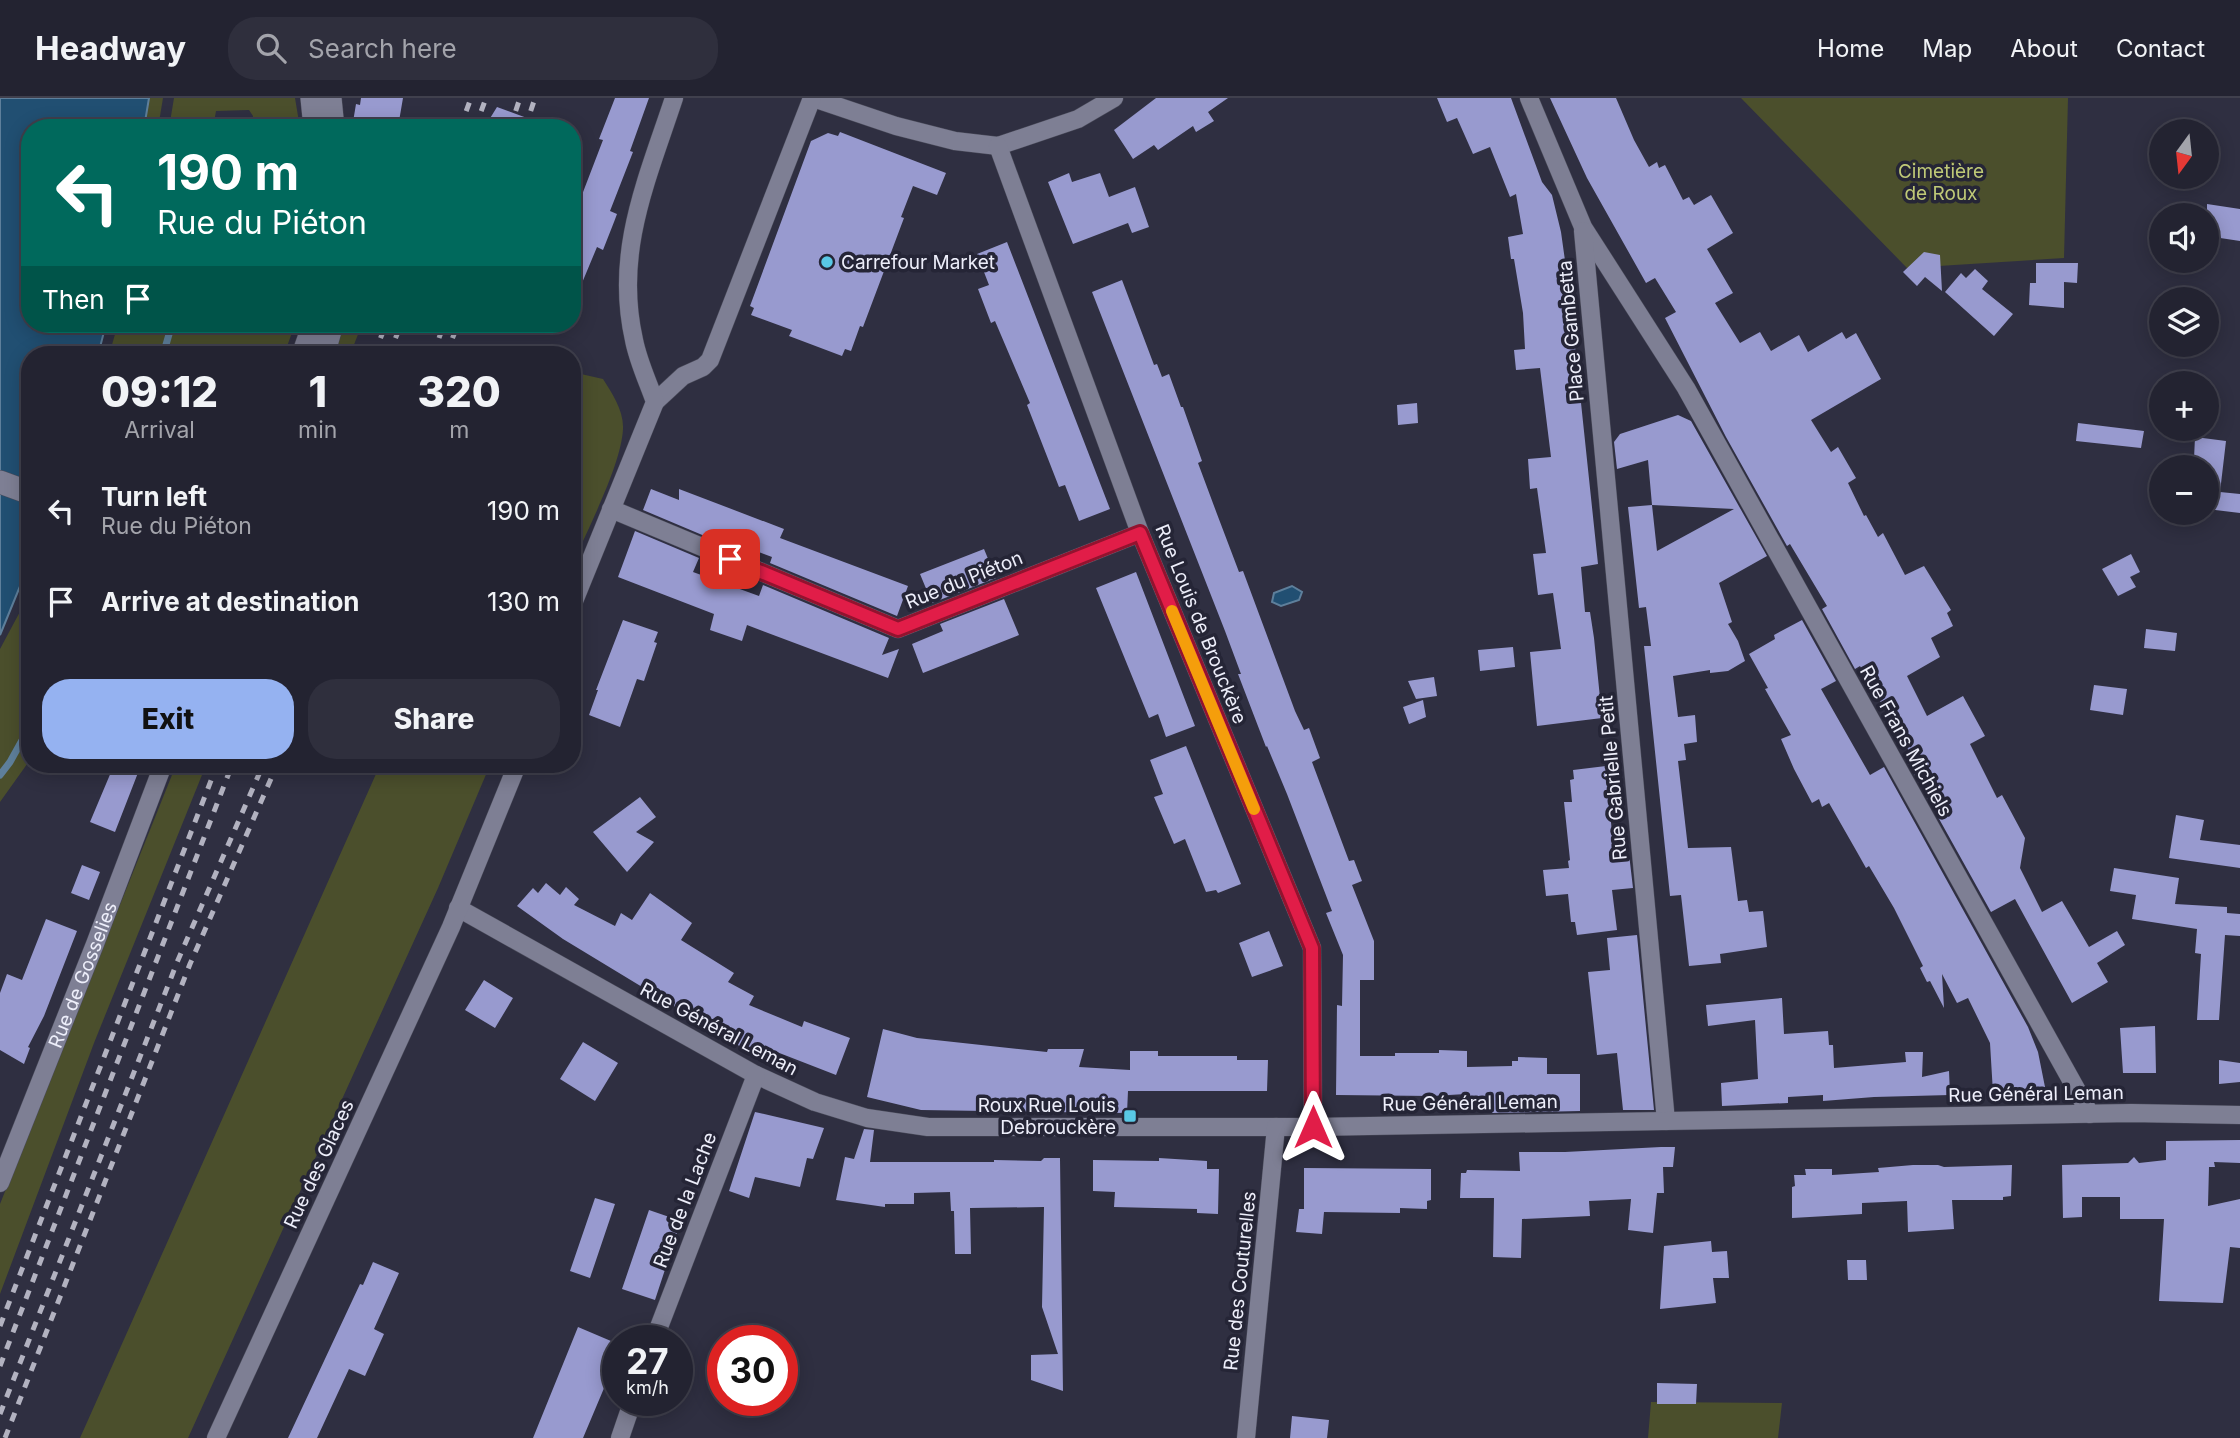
<!DOCTYPE html>
<meta charset="utf-8">
<style>
body{margin:0;font-family:Inter,sans-serif;background:#2f2f3d;color:#f1f3f6;height:100vh;display:flex;flex-direction:column;font-size:26px;white-space:nowrap}
*{box-sizing:border-box;margin:0}
p{font-size:23px;color:#a3a4ab}
.icon{flex:none;width:38px;height:38px;fill:none;stroke:currentColor;stroke-width:2;stroke-linecap:round;stroke-linejoin:round}
.map{position:relative;flex:1;overflow:hidden}
.side{position:absolute;left:21px;top:248px;width:560px;height:427px;display:flex;flex-direction:column;background:#232331;border-radius:28px;box-shadow:0 4px 18px #0003,0 0 0 2px #40404d}
.side>*{flex:none}
.banner{position:absolute;left:21px;top:21px;width:560px;height:214px;border-radius:28px;box-shadow:0 4px 18px #0003,0 0 0 2px #40404d;background:#00695c;color:#fff;overflow:hidden}
.needle{width:46px;rotate:195deg}
.tools{position:absolute;left:2149px;top:21px;display:grid;gap:14px}
.tools a{display:grid;place-items:center;width:70px;height:70px;border-radius:50%;background:#232331;box-shadow:0 4px 18px #0003,0 0 0 2px #40404d;font-size:35px}
.speed{position:absolute;left:602px;top:1227px;display:flex;gap:14px;font-size:35px;font-weight:700;text-align:center}
.speed>*{display:grid;place-content:center;width:91px;height:91px;border-radius:50%;background:#232331;box-shadow:0 4px 18px #0003,0 0 0 2px #40404d;line-height:1}
.speed small{font-size:18px;font-weight:400}
.speed .limit{border:10px solid #d22;background:#fff;color:#111}
.pin{position:absolute;display:grid;place-items:center;width:60px;height:60px;color:#fff;margin:-30px;border-radius:14px;box-shadow:0 4px 10px #0006}
.me{position:absolute;width:77px;margin:-38px;rotate:0deg;stroke-linejoin:round;filter:drop-shadow(0 0 5px #0008)}
.turn{display:flex;align-items:center;gap:24px;height:147px;padding:0 21px;font-size:32px}
.turn .icon{width:91px;height:91px;stroke-width:2.5}
.turn b{display:block;font-size:49px;line-height:60px}
.then{display:flex;align-items:center;height:66px;padding:0 21px;background:#0003;gap:14px;font-size:26px}
.eta{display:flex;justify-content:space-evenly;align-items:center;height:119px;text-align:center}
.eta b{font-size:42px;font-weight:800;line-height:49px}
.primary-button{display:flex;gap:14px;margin-top:auto;padding:14px 21px}
.primary-button a{flex:1;height:80px;border-radius:28px;background:#95b2f1;color:#111;font-size:28px;font-weight:800;line-height:80px;text-align:center}
.primary-button a+a{background:#2f2f3d;color:#f1f3f6}
ul{padding:0;list-style:none}
li{display:flex;align-items:center;gap:21px;height:91px;padding:0 21px}
li div{flex:1}
li b{display:block;font-size:26px}
li em{font-style:normal}
header{display:flex;align-items:center;gap:42px;box-sizing:border-box;height:98px;padding:0 35px;background:#232331;border-bottom:2px solid #40404d}
header strong{font-size:33px}
nav{display:flex;gap:38px;margin-inline-start:auto;font-size:24px}
.search{width:490px;height:63px;background:#2f2f3d;display:flex;align-items:center;gap:18px;box-sizing:border-box;padding:0 24px;border-radius:28px;color:#a3a4ab;font-size:26px}
.map>svg:first-child{display:block}
.green{fill:#4b4f2c}
.water{fill:#214f72;stroke:#5e7f9b;stroke-width:2}
.lines{fill:none;stroke-linecap:round;stroke-linejoin:round}
.stream{stroke:#5e7f9b;stroke-width:7}
.building{fill:#989acf;fill-rule:evenodd}
.minor-casing{stroke:#4a4b5a;stroke-width:19}
.tertiary-casing{stroke:#4a4b5a;stroke-width:24}
.minor{stroke:#7e7f94;stroke-width:18}
.tertiary{stroke:#7e7f94;stroke-width:23}
.rail{stroke:#b2b2c0;stroke-width:5;stroke-dasharray:9 9;stroke-linecap:butt}
.route-casing{stroke:#92132f;stroke-width:18}
.route{stroke:#e11d48;stroke-width:12}
.slow{stroke:#f59e0b;stroke-width:12}
.poi-dot{fill:#59c8e5;stroke:#252536;stroke-width:2.5}
.labels{text-anchor:middle;dominant-baseline:central;stroke-width:7;stroke-linejoin:round;paint-order:stroke}
.park-label{font-size:19px;fill:#bfc977;stroke:#252536}
.poi-label{font-size:19px;fill:#edeefa;stroke:#252536;text-anchor:start}
.street-label{font-size:19px;fill:#edeefa;stroke:#252536}
</style>
<header>
<strong>Headway</strong>
<div class="search"><svg class="icon" aria-label="search" viewBox="0 0 24 24"><circle cx="10" cy="10" r="6"/><path d="M15 15l6 6"/></svg>Search here</div>
<nav><a>Home</a><a>Map</a><a>About</a><a>Contact</a></nav>
</header>
<div class="map">
<svg width="2240" height="1340" viewBox="0 0 2240 1340">
<rect width="100%" height="100%" fill="#2f2f41"/>
<!-- green -->
<path class="green" d="M149,0H163L158,30H144Z
M174,0H295L300,30H252L253,18L249,12L216,13L213,30H169Z
M1741,0H2068L2064,160L1907,170Z
M118,226H295L284,257H109Z
M340,226H362L350,257H333Z
M572,274L603,281C612,295 624,313 623,331C621,368 587,432 572,468Z
M30,495V662L0,704V551Z
M176,667H206L94,945L0,1196V1106Z
M380,667H490L438,790L188,1340H80Z
M1651,1304L1782,1305L1778,1340H1648Z"/>
<!-- water -->
<path class="water" d="M0,0H149L144,30H30V226H106L98,257H30V464L0,537Z
M1292,488L1302,494L1299,502L1281,508L1272,504L1274,495Z"/>
<g class="lines">
<!-- stream -->
<path class="stream" d="M163,257L172,226
M0,677L10,664L30,628"/>
</g>
<!-- building -->
<path class="building" d="M361,0H403L398,29L386,26V30H352L356,6L360,7Z
M615,0H649L630,53L633,54L610,113L617,116L614,124L603,152L597,149L572,209V110L576,100L580,102L603,42L599,41Z
M1156,0H1228L1208,14L1214,23L1196,34L1193,28L1158,52L1154,47L1133,61L1114,32Z
M1437,0H1511L1542,84L1552,97L1561,134L1569,191L1598,466L1581,469L1585,514H1590L1594,540L1602,620L1537,628L1530,554L1561,551L1553,495L1538,497L1533,456L1546,455L1537,390L1530,391L1528,361L1551,359L1540,270L1516,272L1514,252L1525,251L1523,215L1514,161H1511L1508,139L1523,136L1516,96L1510,99L1490,49L1473,56L1457,20L1447,24Z
M1550,0H1616L1634,42L1649,69L1657,64L1659,70L1665,67L1683,102L1689,99L1694,107L1711,97L1733,135L1707,151L1733,195L1715,205L1740,245L1760,234L1771,253L1799,237L1808,254L1842,234L1846,241L1856,235L1881,281L1811,322L1831,354L1838,349L1856,380L1848,385L1864,418L1866,417L1878,439L1883,435L1905,477L1924,468L1951,512L1947,515L1953,528L1931,540L1940,559L1907,578L1927,618L1963,598L1985,638L1970,646L1997,700L2002,697L2025,740L2020,770L2042,814L2062,803L2089,849L2117,833L2125,847L2097,865L2108,884L2072,905L2015,801L1991,814L1904,658L1910,655L1860,568L1855,571L1822,511L1827,508L1790,446L1787,448L1726,339L1665,220L1676,214L1655,180L1646,185L1587,80Z
M497,9L546,27V30H484Z
M840,34L946,75L937,97L913,88L901,119L904,120L863,229L860,228L851,253L845,251L842,258L789,238L792,232L751,217L754,210L750,208L811,43L828,35L838,38Z
M1069,75L1072,84L1100,75L1109,99L1135,89L1149,129L1132,135L1128,125L1073,146L1048,84Z
M2207,106L2240,111V143L2207,138Z
M1007,144L1110,411L1079,423L1065,387L1059,389L1027,307L1030,305L995,223L991,225L978,191L989,187L977,156Z
M1924,154L1940,157L1942,193L1925,179L1917,188L1903,174Z
M2036,165H2078L2077,185L2064,184V210L2029,207L2030,185H2036Z
M1975,171L1988,183L1982,191L2013,216L1994,238L1945,194L1961,175L1966,180Z
M1122,182L1154,267L1157,266L1162,279L1169,276L1181,309H1183L1202,363L1198,365L1217,416L1239,474L1243,473L1295,613L1304,632L1309,630L1320,660L1312,664L1349,763L1354,762L1362,783L1352,787L1374,843V882H1360V958H1395V955H1439V952L1467,953V969L1512,968V963H1518V959L1547,960V976H1580V1013L1492,1015L1493,1001L1465,999L1466,996L1432,998L1336,997L1337,907L1342,908L1343,857L1326,815L1332,813L1287,696L1267,648L1266,649L1238,576H1241L1225,533L1092,194Z
M1417,305L1418,325L1398,327L1397,307Z
M1678,317L1691,323L1767,458L1719,485L1732,524L1728,526L1738,543L1745,563L1728,573L1710,575V572L1673,578L1678,619L1695,617L1697,644L1684,646L1686,662L1678,663L1688,750L1731,749L1738,803L1747,802L1749,814L1763,813L1767,849L1720,856L1721,865L1689,868L1681,797L1670,798L1644,548H1651L1646,509L1639,510L1628,409L1652,407L1648,362L1617,371L1614,344L1620,336ZM1652,407L1734,411L1657,453Z
M2078,325L2144,333L2141,350L2076,343Z
M2195,339L2226,343L2220,394L2240,396V415L2207,411V363L2194,361Z
M651,391L679,402V391L784,431L780,440L908,488L897,518L770,465L772,459L708,435L707,439L643,412Z
M635,433L699,460L693,474L759,498L763,487L889,540L882,557L899,551L888,580L747,527L742,543L710,532L714,516L618,479Z
M984,451L996,480L932,505L920,476Z
M2131,456L2140,474L2130,479L2136,489L2118,498L2102,471Z
M1136,474L1195,628L1166,639L1158,616L1149,620L1096,490Z
M1004,501L1019,537L923,575L912,546L943,533L940,526Z
M623,522L658,534L654,544L657,545L644,583L637,581L620,629L589,617L598,592H596Z
M1802,522L1836,583L1821,591L1870,677L1884,669L2028,929L2038,954L2046,994L1993,995L1990,945L1968,900L1957,905L1942,876L1944,910L1930,883L1927,884L1920,870L1923,868L1894,810L1869,768L1866,770L1857,754L1829,705L1822,709L1819,701L1812,705L1794,671L1781,641L1791,637L1765,591L1768,590L1749,556L1775,541L1774,537Z
M2146,531L2177,535L2175,553L2144,550Z
M1513,549L1515,569L1480,573L1478,552Z
M1434,579L1437,598L1416,601L1408,583Z
M2094,587L2127,591L2123,617L2090,612Z
M1423,602L1426,619L1409,626L1403,609Z
M1186,648L1241,786L1218,795L1216,792L1206,794L1185,741L1174,746L1154,699L1163,696L1150,662Z
M114,667H141L115,734L90,724Z
M1606,668L1614,758L1629,756L1633,790L1612,792L1617,832L1577,837L1575,824H1571L1568,796L1546,798L1543,772L1569,770L1568,763L1570,762L1564,704H1572L1570,682L1574,681L1573,672Z
M640,699L656,719L636,734L654,744L627,774L593,734Z
M2176,717L2204,722L2200,742L2240,747V770L2169,760Z
M82,767L100,774L89,802L71,795Z
M2114,770L2179,780L2175,806L2227,809V815L2240,816V838L2225,837L2219,922H2197L2201,856L2195,855L2197,831L2132,821L2136,797L2110,793Z
M546,785L560,797L566,789L579,801L574,807L615,828L621,815L632,822L650,795L692,825L681,842L734,875L728,884L754,898L749,907L802,929L804,923L850,940L836,977L756,946L751,955L563,841L517,808L533,790L538,795Z
M46,821L77,833L44,918L28,949L30,950L24,966L0,952V895L7,876L22,882Z
M1269,833L1283,868L1252,879L1239,845Z
M1637,837L1654,1012H1623L1617,955L1597,957L1588,874L1610,872L1607,840Z
M484,882L513,900L495,930L465,912Z
M1782,900L1784,936L1828,933L1829,947H1833L1834,970L1906,964L1905,954H1923L1922,979L1949,973L1950,997L1874,999L1823,1003V997L1788,999V1005L1722,1008L1721,985L1758,981L1755,922L1708,928L1706,907Z
M2155,928L2156,975H2123L2120,930Z
M883,931L917,940L1047,954L1048,951H1084L1079,969L1130,972V953H1158V958H1237V962H1268L1267,993H1128L1127,1015L921,1012L867,999Z
M583,944L618,965L595,1003L560,981Z
M2219,962L2240,965V984L2219,986Z
M755,1014L824,1030L813,1061L807,1060L800,1089L755,1079L749,1100L729,1093Z
M864,1031L874,1032L870,1064H994V1062L1041,1063L1044,1060H1060L1063,1293L1031,1282V1257L1058,1256L1042,1209L1044,1109L970,1110L971,1156H955L954,1113H951L950,1094L914,1095V1106H885V1109L836,1102L845,1059L854,1061Z
M2240,1042V1065L2214,1064L2215,1069H2209L2208,1108L2240,1101V1150L2230,1149L2223,1205L2159,1203L2164,1121H2120V1099H2082V1119L2063,1120L2062,1067L2128,1065L2134,1059L2139,1065L2166,1062V1043Z
M1661,1049H1675L1673,1069H1663L1664,1095H1657L1653,1135L1628,1132L1631,1101L1589,1103L1590,1118L1522,1121L1521,1160L1493,1159L1494,1100H1460L1461,1075H1466L1467,1072L1520,1073L1519,1054H1565Z
M1159,1060L1207,1063V1071H1219L1218,1116L1197,1115V1111L1114,1109L1115,1094L1093,1093V1062L1159,1063Z
M1913,1067H1938L1944,1069L2012,1067L2011,1098L2003,1099V1102H1952L1954,1131L1908,1134L1907,1103L1862,1105V1116L1792,1120V1089L1795,1088L1794,1077H1806L1805,1071H1832V1077L1879,1074L1878,1070Z
M1304,1070L1431,1071V1102L1427,1103V1111L1400,1110V1115L1324,1114L1322,1136L1296,1134L1299,1111H1304Z
M595,1100L615,1106L590,1180L570,1173Z
M649,1112L681,1123L655,1202L622,1191Z
M1711,1143L1712,1154L1727,1153L1729,1180H1713L1716,1205L1660,1211L1664,1148Z
M1847,1162H1866L1867,1182H1848Z
M373,1164L399,1175L374,1231L384,1236L365,1278L349,1271L317,1340H288L360,1186L363,1187Z
M578,1229L618,1246V1257L583,1340H533Z
M1657,1285L1697,1286L1696,1306H1657Z
M1292,1318L1329,1322L1327,1340H1290Z"/>
<g class="lines">
<!-- minor casing -->
<g class="minor-casing">
<g id="minor">
<path d="M813,0L896,28L955,43L998,48L1078,21L1114,0"/>
<path d="M1529,0L1583,129L1686,290L2090,1016"/>
<path d="M998,48L1140,435L1312,850L1313,1029"/>
<path d="M1583,133L1666,1023"/>
<path d="M655,304L683,278L703,269L710,262L812,0"/>
<path d="M611,411L898,531L1140,435"/>
<path d="M572,508L655,304C648,284 638,263 634,242C614,154 647,82 674,0"/>
<path d="M458,810L756,977L815,1004L867,1020L928,1029H1313L2131,1015L2240,1017"/>
<path id="s1" d="M0,1085L95,846L163,667"/>
<path d="M654,1242L756,977"/>
<path d="M216,1340L451,829L517,667"/>
<path d="M620,1340L633,1302"/>
<path d="M1246,1340L1276,1029"/>
</g>
</g>
<!-- tertiary casing -->
<g class="tertiary-casing">
<path id="tertiary" d="M312,0L315,30
M330,0L333,30
M303,257L314,226
M323,257L332,226
M0,384L30,395"/>
</g>
<!-- minor -->
<use href="#minor" class="minor"/>
<!-- tertiary -->
<use href="#tertiary" class="tertiary"/>
<!-- rail -->
<path class="rail" d="M460,30L471,0
M475,30L486,0
M510,30L520,0
M525,30L535,0
M374,257L386,226
M389,257L401,226
M433,257L444,226
M446,257L458,226
M0,1228L217,667
M0,1268L232,667
M0,1316L178,862L263,667
M5,1340L190,866L277,667"/>
</g>
<g class="lines">
<!-- route casing -->
<g class="route-casing">
<path id="route" d="M730,461L898,531L1140,435L1312,850L1313,1029"/>
</g>
<!-- route -->
<use href="#route" class="route"/>
<!-- slow -->
<path class="slow" d="M1172,513L1254,711"/>
</g>
<!-- markers -->
<g class="poi-dot">
<circle cx="827" cy="164" r="7"/>
<rect x="1123" y="1011" width="14" height="14" rx="3.5"/>
</g>
<g class="labels">
<!-- park labels -->
<g class="park-label">
<text x="1941" y="73">Cimetière<tspan x="1941" dy="22">de Roux</tspan></text>
</g>
<!-- poi labels -->
<g class="poi-label">
<text x="841" y="164">Carrefour Market</text>
<text x="1116" y="1007" text-anchor="end">Roux Rue Louis<tspan x="1116" dy="22">Debrouckère</tspan></text>
</g>
<!-- street labels -->
<g class="street-label">
<text transform="translate(1571 233) rotate(-95)">Place Gambetta</text>
<text transform="translate(964 482) rotate(-22)">Rue du Piéton</text>
<text transform="translate(1201 526) rotate(68)">Rue Louis de Brouckère</text>
<text transform="translate(1906 643) rotate(61)">Rue Frans Michiels</text>
<text transform="translate(1613 680) rotate(-95)">Rue Gabrielle Petit</text>
<text stroke="none"><textPath href="#s1" startOffset="224">Rue de Gosselies</textPath></text>
<text transform="translate(719 931) rotate(28)">Rue Général Leman</text>
<text transform="translate(2036 996) rotate(-1)">Rue Général Leman</text>
<text transform="translate(1470 1005) rotate(-1)">Rue Général Leman</text>
<text transform="translate(319 1066) rotate(-65)">Rue des Glaces</text>
<text transform="translate(685 1102) rotate(-69)">Rue de la Lache</text>
<text transform="translate(1240 1183) rotate(-84)">Rue des Couturelles</text>
</g>
</g>
</svg>
<div class="tools">
<a><svg class="needle" viewBox="-14 -14 28 28"><path d="M0-13l5 13h-10z" fill="#e53935"/><path d="M0 13l5-13h-10z" fill="#a3a4ab"/></svg></a>
<a><svg class="icon" aria-label="sound" viewBox="0 0 24 24"><path d="M4 9h4l5-4v14l-5-4H4zM17 9q2 3 0 6"/></svg></a>
<a><svg class="icon" aria-label="layers" viewBox="0 0 24 24"><path d="M12 4l9 5-9 5-9-5zM3 14l9 5 9-5"/></svg></a>
<a>+</a>
<a>−</a>
</div>
<div class="speed"><div>27<small>km/h</small></div><div class="limit">30</div></div>
<div class="pin" style="left:730px;top:461px;background:#d93025"><svg class="icon" aria-label="arrive" viewBox="0 0 24 24"><path d="M6 21V4h12l-3 4 3 4H6"/></svg></div>
<svg class="me" style="left:1313px;top:1029px" viewBox="-20 -20 40 40"><path d="M0-17L14 15 0 8-14 15z" fill="#e11d48" stroke="#fff" stroke-width="4"/></svg>
<div class="banner">
<div class="turn"><svg class="icon" aria-label="left" viewBox="0 0 24 24"><path d="M17 20v-9H6M10 6l-5 5 5 5"/></svg><div><b>190 m</b>Rue du Piéton</div></div>
<div class="then">Then<svg class="icon" aria-label="arrive" viewBox="0 0 24 24"><path d="M6 21V4h12l-3 4 3 4H6"/></svg></div>
</div>
<section class="side">
<div class="eta">
<div><b>09:12</b><p>Arrival</p></div>
<div><b>1</b><p>min</p></div>
<div><b>320</b><p>m</p></div>
</div>
<ul>
<li><svg class="icon" aria-label="left" viewBox="0 0 24 24"><path d="M17 20v-9H6M10 6l-5 5 5 5"/></svg><div><b>Turn left</b><p>Rue du Piéton</p></div><em>190 m</em></li>
<li><svg class="icon" aria-label="arrive" viewBox="0 0 24 24"><path d="M6 21V4h12l-3 4 3 4H6"/></svg><div><b>Arrive at destination</b></div><em>130 m</em></li>
</ul>
<div class="primary-button"><a>Exit</a><a>Share</a></div>
</section>
</div>
